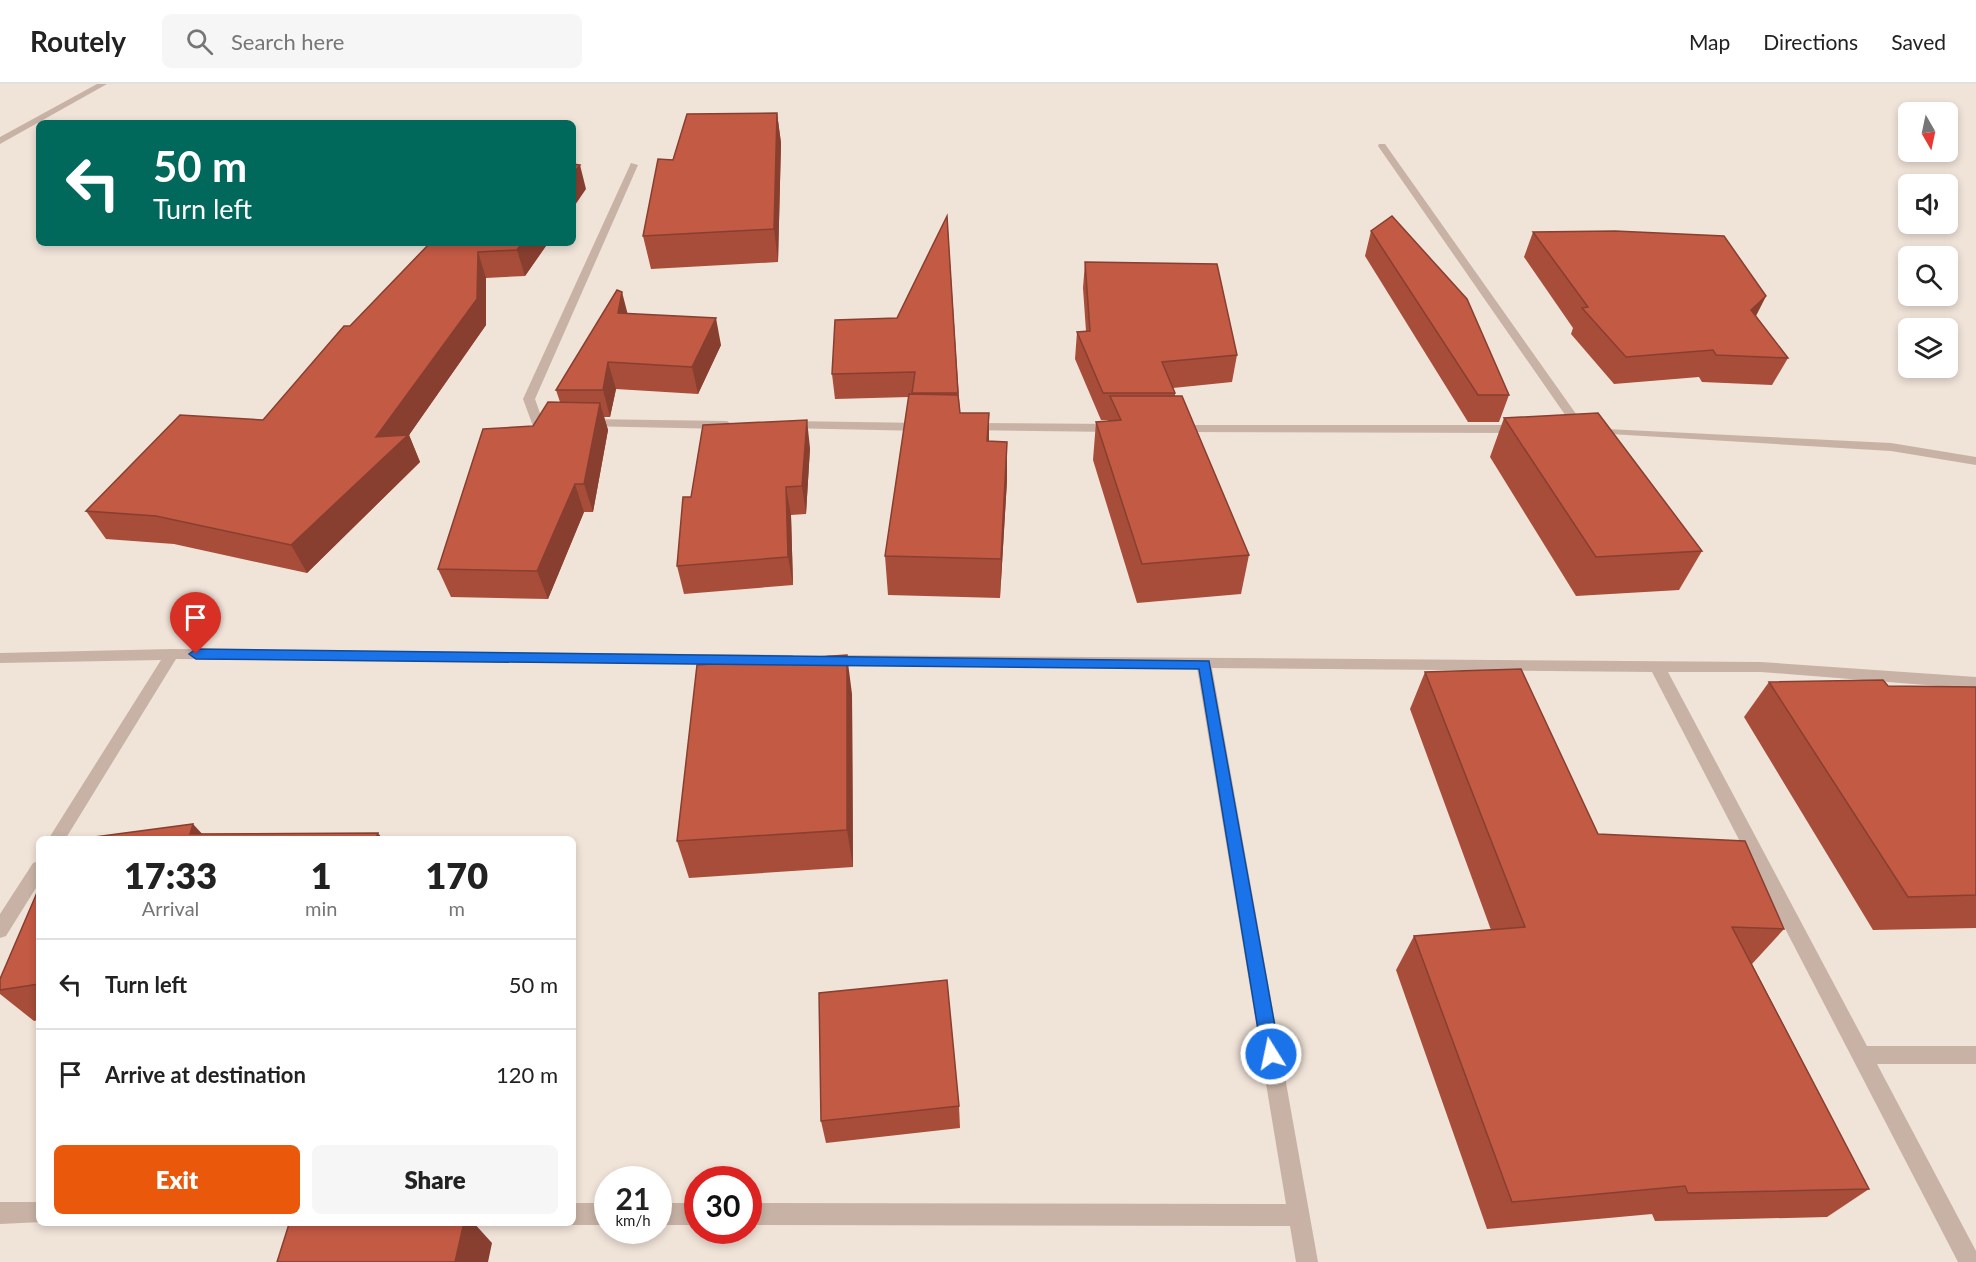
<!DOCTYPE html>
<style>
body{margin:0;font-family:Lato,sans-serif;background:#f6f6f6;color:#222;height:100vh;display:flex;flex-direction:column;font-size:22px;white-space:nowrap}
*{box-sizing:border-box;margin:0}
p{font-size:20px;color:#767676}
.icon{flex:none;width:33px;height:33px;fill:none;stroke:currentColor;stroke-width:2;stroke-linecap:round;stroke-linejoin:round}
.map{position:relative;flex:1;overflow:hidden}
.drawer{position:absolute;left:36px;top:752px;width:540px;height:390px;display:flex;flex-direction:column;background:#fff;border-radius:9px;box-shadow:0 3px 9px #0003}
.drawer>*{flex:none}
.top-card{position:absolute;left:36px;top:36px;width:540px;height:126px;border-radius:9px;box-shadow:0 3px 9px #0003;background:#00695c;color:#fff;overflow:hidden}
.needle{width:39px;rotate:171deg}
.tools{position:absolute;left:1898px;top:18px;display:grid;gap:12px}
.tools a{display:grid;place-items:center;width:60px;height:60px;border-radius:9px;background:#fff;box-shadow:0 3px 9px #0003;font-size:30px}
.speed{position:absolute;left:594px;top:1082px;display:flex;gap:12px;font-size:30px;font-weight:700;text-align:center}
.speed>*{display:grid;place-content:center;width:78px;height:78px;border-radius:50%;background:#fff;box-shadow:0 3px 9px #0003;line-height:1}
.speed small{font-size:15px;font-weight:400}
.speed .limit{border:9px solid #d22;background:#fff;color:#111}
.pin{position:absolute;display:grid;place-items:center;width:51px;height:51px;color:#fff;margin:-62px -26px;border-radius:50% 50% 50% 0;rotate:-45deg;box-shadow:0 0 6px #0007}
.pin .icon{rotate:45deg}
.me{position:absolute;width:66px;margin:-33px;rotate:350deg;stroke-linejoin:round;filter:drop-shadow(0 0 4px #0008)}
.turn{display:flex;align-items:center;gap:21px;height:126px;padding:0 18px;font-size:27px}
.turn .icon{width:78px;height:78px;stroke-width:2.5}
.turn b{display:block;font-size:42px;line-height:51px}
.eta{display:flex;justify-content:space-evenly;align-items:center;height:102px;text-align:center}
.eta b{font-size:36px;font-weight:800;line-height:42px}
.primary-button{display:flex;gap:12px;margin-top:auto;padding:12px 18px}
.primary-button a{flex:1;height:69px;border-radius:9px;background:#ea580c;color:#fff;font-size:24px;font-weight:800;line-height:69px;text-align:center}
.primary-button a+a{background:#f6f6f6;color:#222}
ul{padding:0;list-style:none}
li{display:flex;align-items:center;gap:18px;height:90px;padding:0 18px;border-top:2px solid #e0e0e0}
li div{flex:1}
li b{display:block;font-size:22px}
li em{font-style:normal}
header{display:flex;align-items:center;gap:36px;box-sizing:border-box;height:84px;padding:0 30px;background:#fff;border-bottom:2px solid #e0e0e0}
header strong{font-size:28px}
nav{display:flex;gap:33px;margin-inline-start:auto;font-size:21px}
.search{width:420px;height:54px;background:#f6f6f6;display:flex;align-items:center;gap:15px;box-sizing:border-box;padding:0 21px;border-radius:9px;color:#767676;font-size:22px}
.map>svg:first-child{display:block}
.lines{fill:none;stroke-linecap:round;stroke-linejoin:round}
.lane{fill:#c8b2a5;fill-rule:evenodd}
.street{fill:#c8b2a5;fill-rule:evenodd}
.wall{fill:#a84d3a}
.shaded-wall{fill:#883f30}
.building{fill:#c35a44;stroke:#883f30;stroke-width:1.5}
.route{fill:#1a73e8;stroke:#114b97;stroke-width:1.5}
</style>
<header>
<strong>Routely</strong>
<div class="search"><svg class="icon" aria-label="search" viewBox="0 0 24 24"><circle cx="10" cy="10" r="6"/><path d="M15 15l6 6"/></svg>Search here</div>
<nav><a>Map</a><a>Directions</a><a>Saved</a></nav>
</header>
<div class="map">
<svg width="1976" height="1178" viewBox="0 0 1976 1178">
<rect width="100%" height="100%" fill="#f0e3d8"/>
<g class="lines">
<!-- lane -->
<path class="lane" d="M1379,60H1385L1586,344L1891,359L1976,373V381L1891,367L1577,348L1378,62Z
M631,79L638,81L535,315L542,335H556L562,339L556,343L533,342L523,315Z
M586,335L727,337L733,341L727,345L582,342V336Z
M787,337L925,339L931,343L925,347L783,344L781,341Z
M970,339L1114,340L1120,344L1114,348L966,346V340Z
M1177,341H1519L1525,345L1519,349L1173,348V342Z"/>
<!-- street -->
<path class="street" d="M97,0H107L0,60V53Z
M172,565L792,571L799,576L792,581L176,575L66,754H49L161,576L0,579V569Z
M828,571L1761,578L1976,593V605L1761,588H1668L1867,962H1976V980H1877L1976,1167V1178H1958L1652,588L1212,584L1318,1178H1296L1290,1142L748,1141V1119L1286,1120L1197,584L828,581L821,576Z
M39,777V799L6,852L0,854V830L33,779Z
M0,1118H39V1138H42L0,1140Z
M573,1119H608V1141H573L568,1138H573Z
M658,1119H698V1141H658Z"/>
</g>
<!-- wall -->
<path class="wall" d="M777,29L781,59L778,178L651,185L643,152L673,76Z
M947,132L960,329H989V357L1007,396L1000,514L888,511L885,472L909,313L835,315L832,290L897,234Z
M1371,147L1509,311L1499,338H1468L1365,172Z
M1533,148L1766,212L1756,232L1788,274L1772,301L1702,298L1699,293L1614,300L1571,250L1573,244L1524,173Z
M430,159H548L525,192L486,194V241L409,351L420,378L307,489L174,460L106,455L86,427L263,336L350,242Z
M1085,178L1237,271L1232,298L1173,304L1175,309V312L1249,471L1241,510L1137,519L1093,376L1096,338L1108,337V336H1101L1075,275L1077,248L1086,247L1083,204Z
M628,230L721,261L698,310L616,305L610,333H604L608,346L593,428H584L548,515L451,513L438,485L533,342L560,318L556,306Z
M1504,334L1702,467L1679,506L1576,512L1490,373Z
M810,364L806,430L791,431L793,501L684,510L677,482L691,413Z
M1425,588L1598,750L1784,845L1752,880L1869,1105L1827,1133L1655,1137L1652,1130L1487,1145L1396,886L1414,852L1491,846L1410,625Z
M1769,598L1888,602L1976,603V844L1873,846L1744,633Z
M852,610L853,783L689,794L677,757Z
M39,804V936L34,937L0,910V895Z
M959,1022L960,1044L826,1059L821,1037Z"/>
<!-- shaded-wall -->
<path class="shaded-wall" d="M777,29L781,59L778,178L774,145Z
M580,81L586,105L573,124V90Z
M522,159H548L525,192L517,166Z
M478,168L486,194V241L409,351L420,378L307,489L291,461L376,353Z
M622,208L629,235L618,229Z
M1766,212L1752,239L1751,226Z
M716,234L721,261L698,310L692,283Z
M608,278L616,305L610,333L603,306Z
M600,319L608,346L593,428L584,400Z
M989,329V368L987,357Z
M807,336L810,364L806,430L802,402Z
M1007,358V396L1000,514L1001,475Z
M575,400L584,428L548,515L537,487Z
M786,403L791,431L793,501L788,473Z
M847,571L852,610L853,783L847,746Z
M193,740L206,754L190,750Z
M378,749L382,754H376Z
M464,1138H473L492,1159L488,1178H455Z"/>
<!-- building -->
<path class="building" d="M777,29L774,145L643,152L658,75L673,76L687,30Z
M573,80L580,81L573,90Z
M947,132L958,309H912L915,288L832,290L835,236L897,234Z
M1392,132L1467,215L1509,311H1478L1371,147Z
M1615,147L1724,152L1766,212L1751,226L1788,274L1716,271L1713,266L1626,273L1582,224L1588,223L1533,148Z
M430,159H522L517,166L478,168L477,215L376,353L408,351L291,461L156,432L86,427L180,331L263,336L344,242H350Z
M1085,178L1217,180L1237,271L1162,278L1175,309H1103L1077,248L1090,247Z
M617,206L622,208L618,229L716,234L692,283L608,278L603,306H556Z
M909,310L958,311L960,329H989L987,357L1007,358L1001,475L885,472Z
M1110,312H1182L1249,471L1142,480L1096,338L1121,336Z
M548,318L600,319L584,400H575L537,487L438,485L483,345L533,342Z
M1598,329L1702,467L1596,473L1504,334Z
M807,336L802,402L786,403L788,473L677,482L683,413H691L703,341Z
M847,571V746L677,757L697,581Z
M1521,585L1598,750L1745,757L1784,845L1732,843L1869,1105L1688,1109L1685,1102L1512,1118L1414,852L1525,843L1425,588Z
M1883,596L1888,602L1976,603V811L1908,813L1769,598Z
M193,740L190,750L378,749L376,754H87Z
M39,804V900L0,906V895Z
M947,896L959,1022L821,1037L819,909Z
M325,1138H464L455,1178H277L289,1140Z"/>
<!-- route -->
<path class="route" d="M196,565L1209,577L1280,970L1277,976L1271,979L1265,976L1262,970L1199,585L196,575L189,570Z"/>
</svg>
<div class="tools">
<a><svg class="needle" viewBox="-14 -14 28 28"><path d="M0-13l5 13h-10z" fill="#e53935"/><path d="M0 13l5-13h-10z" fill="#767676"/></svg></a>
<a><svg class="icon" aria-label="sound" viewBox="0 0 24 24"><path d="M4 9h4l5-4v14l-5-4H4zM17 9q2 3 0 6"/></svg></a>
<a><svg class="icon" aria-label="search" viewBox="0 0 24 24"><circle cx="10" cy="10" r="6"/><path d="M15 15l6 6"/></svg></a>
<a><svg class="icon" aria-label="layers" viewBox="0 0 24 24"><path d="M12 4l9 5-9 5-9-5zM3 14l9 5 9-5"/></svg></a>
</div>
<div class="speed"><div>21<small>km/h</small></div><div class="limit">30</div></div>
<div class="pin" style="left:196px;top:570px;background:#d93025"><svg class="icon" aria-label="arrive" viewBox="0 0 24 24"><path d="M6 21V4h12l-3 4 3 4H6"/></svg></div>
<svg class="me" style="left:1271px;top:970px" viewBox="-20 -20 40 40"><circle r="17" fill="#1a73e8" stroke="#fff" stroke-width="3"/><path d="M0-11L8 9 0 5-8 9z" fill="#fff"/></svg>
<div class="top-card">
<div class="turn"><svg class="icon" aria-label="left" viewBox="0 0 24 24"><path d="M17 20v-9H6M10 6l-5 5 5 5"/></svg><div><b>50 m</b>Turn left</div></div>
</div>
<section class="drawer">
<div class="eta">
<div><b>17:33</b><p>Arrival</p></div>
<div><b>1</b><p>min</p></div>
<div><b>170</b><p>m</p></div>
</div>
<ul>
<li><svg class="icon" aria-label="left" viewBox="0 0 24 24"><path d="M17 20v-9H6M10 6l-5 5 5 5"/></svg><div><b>Turn left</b></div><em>50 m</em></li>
<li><svg class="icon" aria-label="arrive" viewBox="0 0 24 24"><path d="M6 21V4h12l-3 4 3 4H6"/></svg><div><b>Arrive at destination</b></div><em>120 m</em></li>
</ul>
<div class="primary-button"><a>Exit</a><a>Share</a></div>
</section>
</div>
